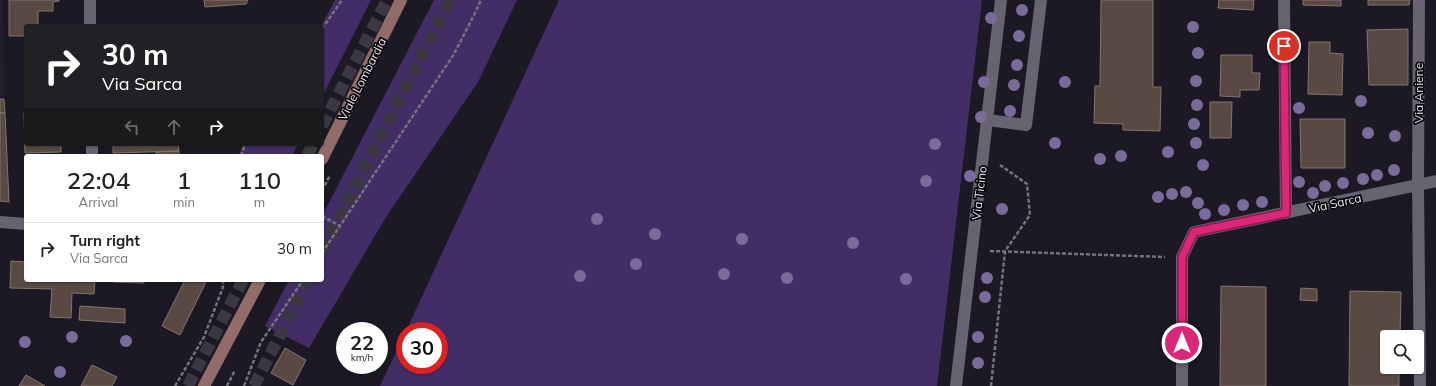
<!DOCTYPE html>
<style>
body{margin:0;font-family:Mulish,sans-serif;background:#f2f2f2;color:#222;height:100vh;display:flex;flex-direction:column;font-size:15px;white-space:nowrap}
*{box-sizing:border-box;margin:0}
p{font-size:13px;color:#767676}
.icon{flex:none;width:22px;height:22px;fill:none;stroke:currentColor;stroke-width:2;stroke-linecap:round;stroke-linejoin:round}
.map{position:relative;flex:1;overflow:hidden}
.sheet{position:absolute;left:24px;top:154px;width:300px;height:128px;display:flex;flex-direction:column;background:#fff;border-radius:4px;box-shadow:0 1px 3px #0004}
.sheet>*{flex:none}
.hud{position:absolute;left:24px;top:24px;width:300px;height:122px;border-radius:4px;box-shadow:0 1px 3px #0004;background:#202124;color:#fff;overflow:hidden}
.fabs{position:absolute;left:1380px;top:330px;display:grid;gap:8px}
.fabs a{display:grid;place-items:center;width:44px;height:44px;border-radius:4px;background:#fff;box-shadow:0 1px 3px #0004;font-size:20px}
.speed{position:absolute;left:336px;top:322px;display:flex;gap:8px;font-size:20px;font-weight:700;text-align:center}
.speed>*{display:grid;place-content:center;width:52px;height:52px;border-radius:50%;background:#fff;box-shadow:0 1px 3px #0004;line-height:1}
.speed small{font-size:10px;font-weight:400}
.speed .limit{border:6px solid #d22;background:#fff;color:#111}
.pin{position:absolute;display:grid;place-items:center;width:34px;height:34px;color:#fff;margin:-17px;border:2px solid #fff;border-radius:50%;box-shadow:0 1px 4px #0007}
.me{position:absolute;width:44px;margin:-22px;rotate:0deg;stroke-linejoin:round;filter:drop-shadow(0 0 3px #0008)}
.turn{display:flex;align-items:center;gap:14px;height:84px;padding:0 12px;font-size:18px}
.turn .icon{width:52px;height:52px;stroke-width:2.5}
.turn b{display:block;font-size:28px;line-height:34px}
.lanes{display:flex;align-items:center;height:38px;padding:0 12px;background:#0003;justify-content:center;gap:20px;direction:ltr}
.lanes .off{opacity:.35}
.eta{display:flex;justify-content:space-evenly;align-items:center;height:68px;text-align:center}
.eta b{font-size:24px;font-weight:600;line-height:28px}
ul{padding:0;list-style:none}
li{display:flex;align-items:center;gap:12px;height:52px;padding:0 12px;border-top:1px solid #e0e0e0}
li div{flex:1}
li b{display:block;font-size:15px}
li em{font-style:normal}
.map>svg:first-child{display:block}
.built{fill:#231e2f}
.green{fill:#422d66}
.building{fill:#584943;stroke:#84746e}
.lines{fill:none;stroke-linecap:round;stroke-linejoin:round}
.highway-tunnel{stroke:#3b3843;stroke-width:12;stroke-dasharray:12 6;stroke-linecap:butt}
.path{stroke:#76737d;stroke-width:2.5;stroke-dasharray:4 2;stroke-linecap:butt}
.lane{stroke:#676371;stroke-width:12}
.street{stroke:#676371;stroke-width:12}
.secondary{stroke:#926c69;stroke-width:12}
.tree{fill:#7a6c9a}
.route-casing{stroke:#8e194d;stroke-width:10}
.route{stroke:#db2777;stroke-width:7}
.labels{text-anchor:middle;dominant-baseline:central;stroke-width:3.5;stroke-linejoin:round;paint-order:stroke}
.street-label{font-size:12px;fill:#eae7f0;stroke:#060509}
</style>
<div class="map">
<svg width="1436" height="386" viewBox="0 0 1436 386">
<rect width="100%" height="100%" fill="#1c1924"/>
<!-- built -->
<path class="built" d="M0,0H3L4,96H0Z"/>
<!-- green -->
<path class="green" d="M335,0H371L322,97V26H321Z
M434,0H517L478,82L386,217L309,348L265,326L289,280H322V216Z
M559,0H982L937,386H380L405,333V365H439V331H406Z
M244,144H298L292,156H242L239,154Z"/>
<!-- building -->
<path class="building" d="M9,0H59V1L53,2V11H38V26H26V36H9Z
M204,0H248L246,4L205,7Z
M1101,0H1153V87H1161L1160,131L1123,130V124L1094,123L1095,86H1100Z
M1219,0H1254L1253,10L1218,8Z
M1303,0H1341V6L1303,5Z
M1368,0H1410L1409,5H1368Z
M1408,29V85H1369L1367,30Z
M1309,42H1330V53L1343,54L1342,95L1308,94Z
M1221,55H1252V73H1260L1259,90H1240V97L1220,96Z
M0,99H4L5,113H0Z
M1210,102H1232L1231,138H1210Z
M0,113H5L9,202L0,201Z
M24,113H26V144H61V152L25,153Z
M1300,119H1345V168H1301Z
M113,144H178L179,151L113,153Z
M179,151V156H156V152Z
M11,261L26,262V280H95L94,294L72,293L71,318L50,317L52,289L10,288Z
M113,280H144V283L113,282Z
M185,280H207L180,335L162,326Z
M1221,286L1266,287V386H1220Z
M1301,288L1317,289V301L1300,300Z
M1350,291L1401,292L1400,337H1387V367H1399V386H1349Z
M80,306L125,309V323L79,320Z
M285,348L306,360L293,385L271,373Z
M92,365L117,377L112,386H81Z
M26,375L45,386H19Z"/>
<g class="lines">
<!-- highway-tunnel -->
<path class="highway-tunnel" d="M322,126L387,0
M307,156L313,144
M322,252L450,0
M188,386L243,280
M254,386L308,280"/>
<!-- path -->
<path class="path" d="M322,29L342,0
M241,156L245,144
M322,191L330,175
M322,216L340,226
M990,251L1165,257
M322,253L454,54L474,15L481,0
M175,386L204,337L223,287V280
M227,386L235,370
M244,386L261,342L303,280
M991,386L1005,251L1030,215L1027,184L1000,165"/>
<!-- lane -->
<path class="lane" d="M988,120L1026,125L1041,0"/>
<!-- street -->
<path class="street" d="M90,0V26
M1284,0L1286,213
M1419,0L1418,185L1420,386
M92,144V156
M0,222L26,224
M956,386L1001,0
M1182,386V257L1194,232L1436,181"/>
<!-- secondary -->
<path class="secondary" d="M322,159L401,0
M204,386L260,280"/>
</g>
<!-- trees -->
<g class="tree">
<circle cx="1022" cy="10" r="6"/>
<circle cx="991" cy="18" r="6"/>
<circle cx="1193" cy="27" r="6"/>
<circle cx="1019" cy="36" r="6"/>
<circle cx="1198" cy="53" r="6"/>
<circle cx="1017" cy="65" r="6"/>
<circle cx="1196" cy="81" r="6"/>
<circle cx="984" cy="82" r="6"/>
<circle cx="1065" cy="82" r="6"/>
<circle cx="1014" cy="85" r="6"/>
<circle cx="1361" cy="101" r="6"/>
<circle cx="1197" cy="105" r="6"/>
<circle cx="1299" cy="108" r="6"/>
<circle cx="1010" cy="111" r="6"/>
<circle cx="981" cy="117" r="6"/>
<circle cx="1194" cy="124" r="6"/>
<circle cx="1368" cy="133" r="6"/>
<circle cx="1395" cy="136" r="6"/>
<circle cx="1055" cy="143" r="6"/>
<circle cx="1196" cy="143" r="6"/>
<circle cx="935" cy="144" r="6"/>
<circle cx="1168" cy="152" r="6"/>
<circle cx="1121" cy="156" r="6"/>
<circle cx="1100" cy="159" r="6"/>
<circle cx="1203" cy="165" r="6"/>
<circle cx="1394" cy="170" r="6"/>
<circle cx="1377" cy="175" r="6"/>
<circle cx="970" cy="176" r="6"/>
<circle cx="1363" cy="179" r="6"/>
<circle cx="926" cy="181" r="6"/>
<circle cx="1299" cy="182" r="6"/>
<circle cx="1343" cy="183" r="6"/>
<circle cx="1325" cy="186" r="6"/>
<circle cx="1186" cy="192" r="6"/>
<circle cx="1313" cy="193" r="6"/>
<circle cx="1172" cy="194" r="6"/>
<circle cx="1158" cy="197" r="6"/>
<circle cx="1262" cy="202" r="6"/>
<circle cx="1198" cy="203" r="6"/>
<circle cx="1243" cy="205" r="6"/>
<circle cx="1002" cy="209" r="6"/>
<circle cx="1224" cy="210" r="6"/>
<circle cx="1205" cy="214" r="6"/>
<circle cx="597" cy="219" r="6"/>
<circle cx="655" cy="234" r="6"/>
<circle cx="742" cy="239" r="6"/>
<circle cx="853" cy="243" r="6"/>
<circle cx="636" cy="264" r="6"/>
<circle cx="724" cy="274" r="6"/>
<circle cx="580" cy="276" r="6"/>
<circle cx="787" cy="278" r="6"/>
<circle cx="987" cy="278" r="6"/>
<circle cx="906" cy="279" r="6"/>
<circle cx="985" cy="297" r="6"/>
<circle cx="72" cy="337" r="6"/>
<circle cx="978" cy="337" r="6"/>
<circle cx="126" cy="341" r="6"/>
<circle cx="25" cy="342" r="6"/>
<circle cx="978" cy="363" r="6"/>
<circle cx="60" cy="372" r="6"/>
</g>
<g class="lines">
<!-- route casing -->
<g class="route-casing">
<path id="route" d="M1182,343V257L1194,232L1286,213L1284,46"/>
</g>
<!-- route -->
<use href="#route" class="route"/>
</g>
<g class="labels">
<!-- street labels -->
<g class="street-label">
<text transform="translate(362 79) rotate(-63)">Viale Lombardia</text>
<text transform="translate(1418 93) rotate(-90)">Via Aniene</text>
<text transform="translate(979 193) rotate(-83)">Via Ticino</text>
<text transform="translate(1335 203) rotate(-12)">Via Sarca</text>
</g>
</g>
</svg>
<div class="fabs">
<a><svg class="icon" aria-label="search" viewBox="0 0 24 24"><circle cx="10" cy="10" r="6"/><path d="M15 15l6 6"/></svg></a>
</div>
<div class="speed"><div>22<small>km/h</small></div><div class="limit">30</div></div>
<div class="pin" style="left:1284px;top:46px;background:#d93025"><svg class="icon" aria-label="arrive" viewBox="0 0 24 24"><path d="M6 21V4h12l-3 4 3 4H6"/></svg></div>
<svg class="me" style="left:1182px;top:343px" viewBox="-20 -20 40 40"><circle r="17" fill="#db2777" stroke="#fff" stroke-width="3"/><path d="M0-11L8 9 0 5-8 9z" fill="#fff"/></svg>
<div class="hud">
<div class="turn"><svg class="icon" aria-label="right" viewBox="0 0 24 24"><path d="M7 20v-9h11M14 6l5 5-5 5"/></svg><div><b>30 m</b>Via Sarca</div></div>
<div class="lanes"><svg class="icon off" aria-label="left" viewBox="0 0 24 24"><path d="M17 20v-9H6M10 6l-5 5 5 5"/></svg><svg class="icon off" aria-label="ahead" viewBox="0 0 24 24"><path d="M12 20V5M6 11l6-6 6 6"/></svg><svg class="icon" aria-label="right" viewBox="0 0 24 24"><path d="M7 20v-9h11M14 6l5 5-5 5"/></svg></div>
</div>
<section class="sheet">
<div class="eta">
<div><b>22:04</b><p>Arrival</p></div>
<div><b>1</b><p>min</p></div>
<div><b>110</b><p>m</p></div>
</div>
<ul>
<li><svg class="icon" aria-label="right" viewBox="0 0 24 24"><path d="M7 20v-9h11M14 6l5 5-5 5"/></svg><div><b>Turn right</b><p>Via Sarca</p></div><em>30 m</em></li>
</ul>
</section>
</div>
